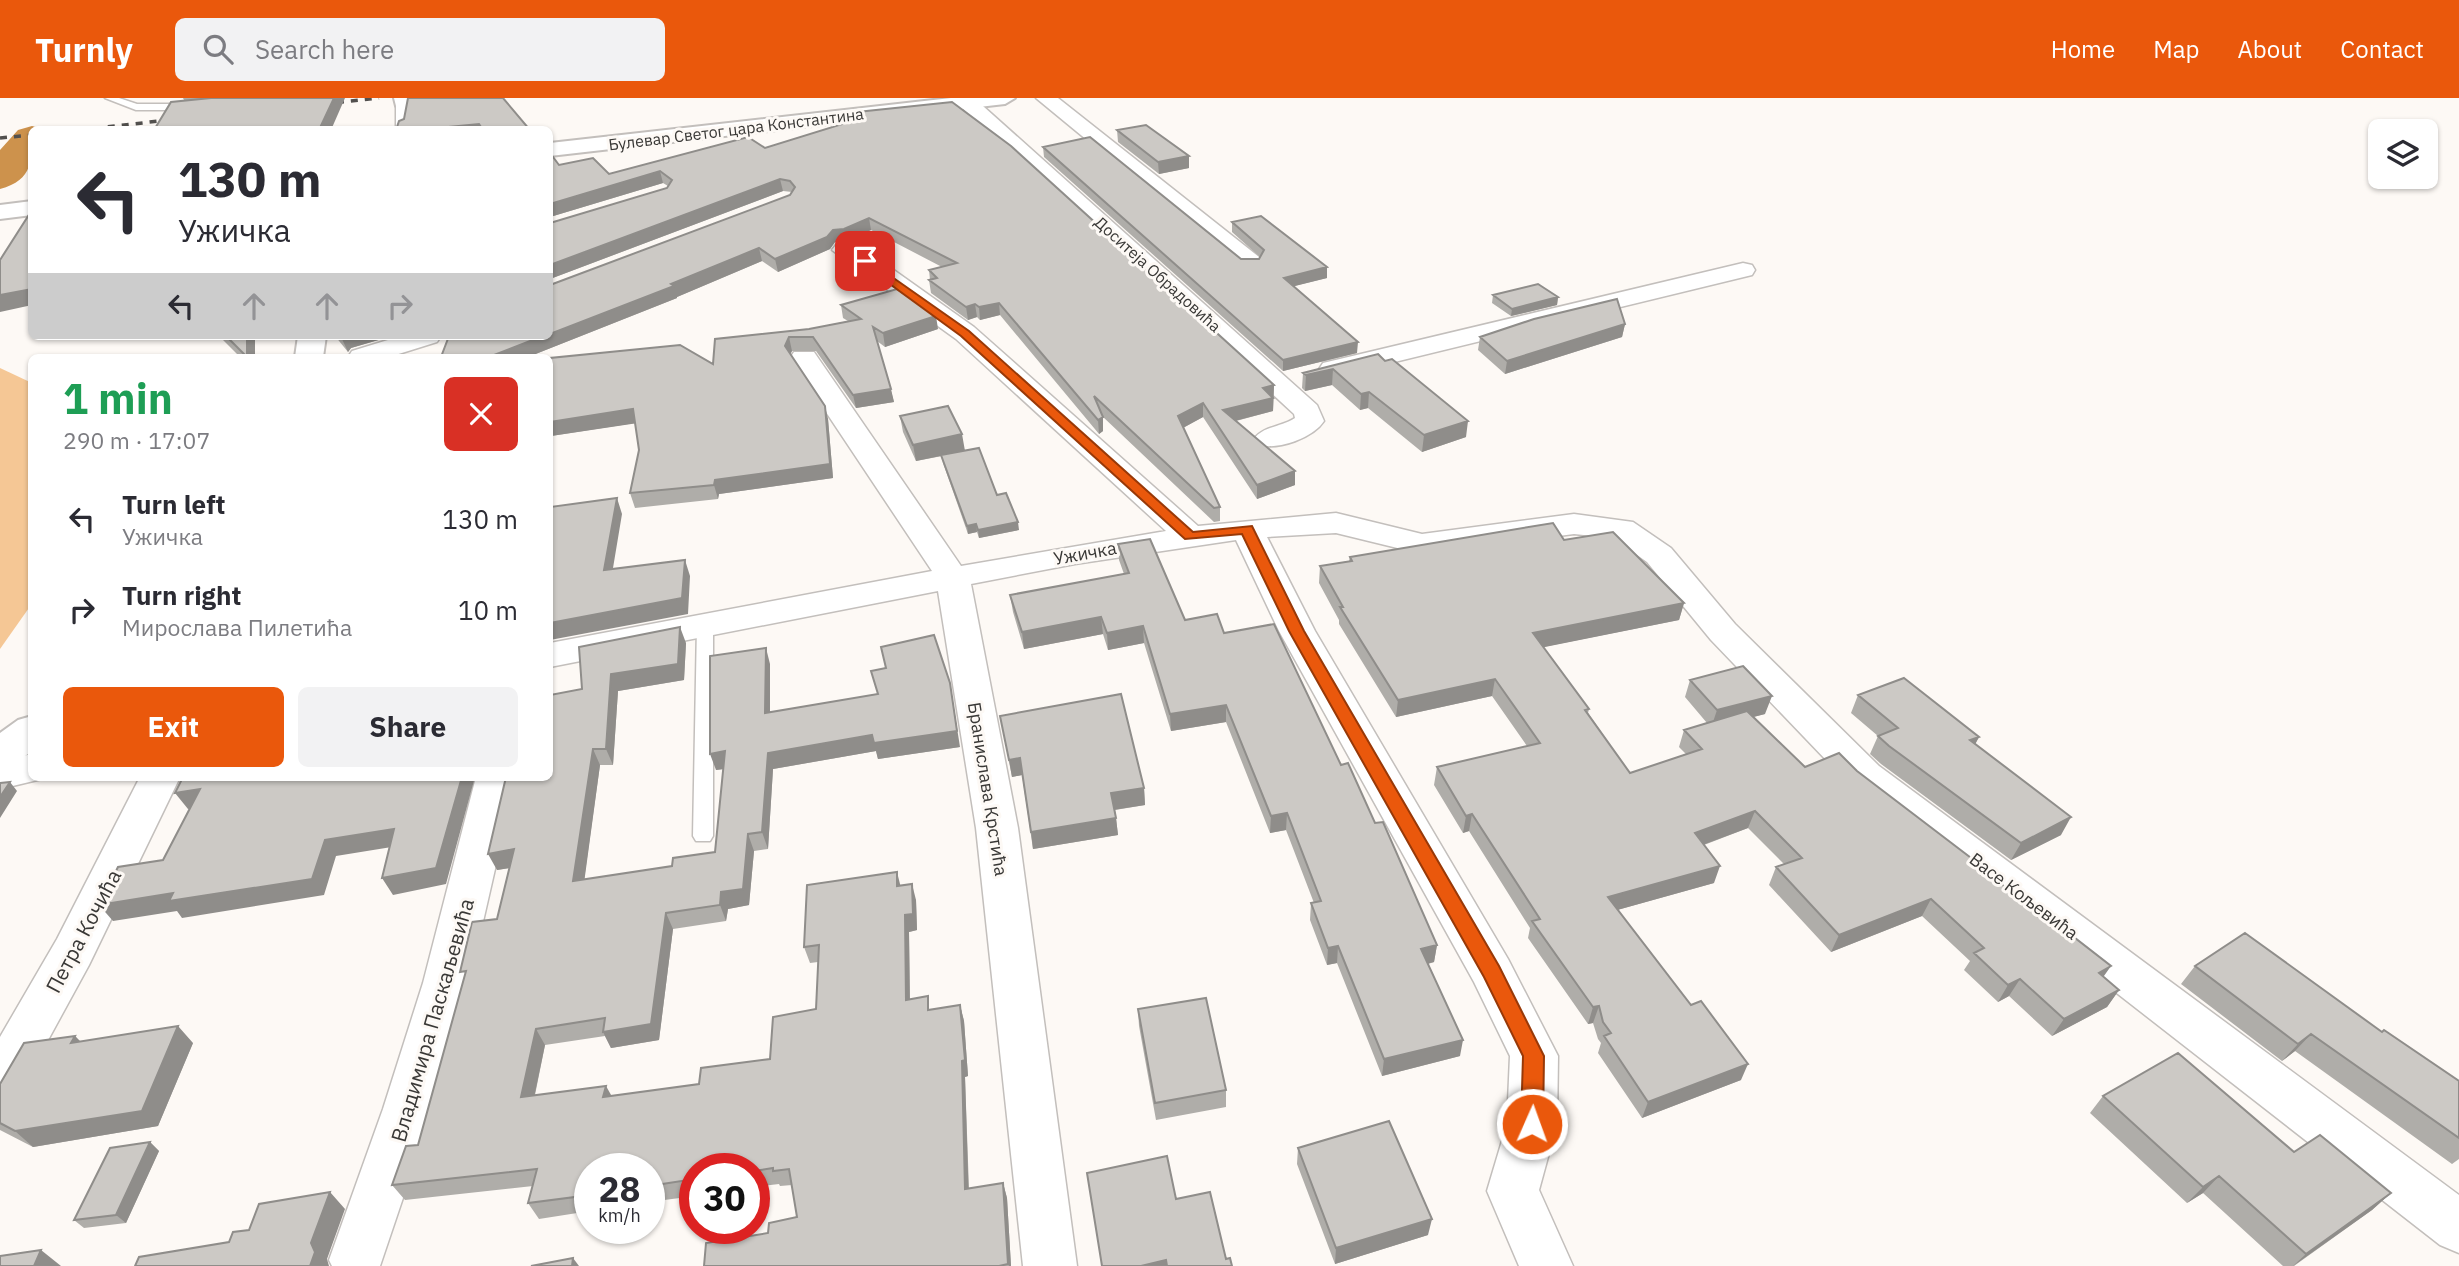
<!DOCTYPE html>
<meta charset="utf-8">
<style>
body{margin:0;font-family:"IBM Plex Sans",sans-serif;background:#f2f2f3;color:#2b2b33;height:100vh;display:flex;flex-direction:column;font-size:26px;white-space:nowrap}
*{box-sizing:border-box;margin:0}
p{font-size:23px;color:#7c7c81}
.icon{flex:none;width:38px;height:38px;fill:none;stroke:currentColor;stroke-width:2;stroke-linecap:round;stroke-linejoin:round}
.map{position:relative;flex:1;overflow:hidden}
.side{position:absolute;left:28px;top:256px;width:525px;height:427px;display:flex;flex-direction:column;background:#fff;border-radius:10px;box-shadow:0 2px 5px #0004}
.side>*{flex:none}
.top-card{position:absolute;left:28px;top:28px;width:525px;height:214px;border-radius:10px;box-shadow:0 2px 5px #0004;background:#fff;color:#2b2b33;overflow:hidden}
.tools{position:absolute;left:2368px;top:21px;display:grid;gap:14px}
.tools a{display:grid;place-items:center;width:70px;height:70px;border-radius:10px;background:#fff;box-shadow:0 2px 5px #0004;font-size:35px}
.speed{position:absolute;left:574px;top:1055px;display:flex;gap:14px;font-size:35px;font-weight:700;text-align:center}
.speed>*{display:grid;place-content:center;width:91px;height:91px;border-radius:50%;background:#fff;box-shadow:0 2px 5px #0004;line-height:1}
.speed small{font-size:18px;font-weight:400}
.speed .limit{border:10px solid #d22;background:#fff;color:#111}
.pin{position:absolute;display:grid;place-items:center;width:60px;height:60px;color:#fff;margin:-30px;border-radius:14px;box-shadow:0 4px 10px #0006}
.me{position:absolute;width:77px;margin:-38px;rotate:2deg;stroke-linejoin:round;filter:drop-shadow(0 0 5px #0008)}
.turn{display:flex;align-items:center;gap:24px;height:147px;padding:0 35px;font-size:32px}
.turn .icon{width:91px;height:91px;stroke-width:2.5}
.turn b{display:block;font-size:49px;line-height:60px}
.lanes{display:flex;align-items:center;height:66px;padding:0 35px;background:#0003;justify-content:center;gap:35px;direction:ltr}
.lanes .off{opacity:.35}
.round{display:grid;place-items:center;flex:none;width:74px;height:74px;border-radius:10px;background:#f2f2f3}
.head{display:flex;align-items:center;justify-content:space-between;height:119px;padding:0 35px}
h1{font-size:42px;font-weight:800;line-height:52px;color:#1e9e55}
.primary-button{display:flex;gap:14px;margin-top:auto;padding:14px 35px}
.primary-button a{flex:1;height:80px;border-radius:10px;background:#ea580c;color:#fff;font-size:28px;font-weight:800;line-height:80px;text-align:center}
.primary-button a+a{background:#f2f2f3;color:#2b2b33}
ul{padding:0;list-style:none}
li{display:flex;align-items:center;gap:21px;height:91px;padding:0 35px}
li div{flex:1}
li b{display:block;font-size:26px}
li em{font-style:normal}
header{display:flex;align-items:center;gap:42px;box-sizing:border-box;height:98px;padding:0 35px;background:#ea580c;color:#fff}
header strong{font-size:33px}
nav{display:flex;gap:38px;margin-inline-start:auto;font-size:24px}
.search{width:490px;height:63px;background:#f2f2f3;display:flex;align-items:center;gap:18px;box-sizing:border-box;padding:0 24px;border-radius:10px;color:#7c7c81;font-size:26px}
.map>svg:first-child{display:block}
.green{fill:#f5c795}
.lines{fill:none;stroke-linecap:round;stroke-linejoin:round}
.river{fill:#cd924c;fill-rule:evenodd}
.service-casing{stroke:#c3bfbc;stroke-width:3}
.pedestrian-casing{stroke:#c3bfbc;stroke-width:4}
.minor-casing{stroke:#c3bfbc;stroke-width:3}
.tertiary-casing{stroke:#c3bfbc;stroke-width:4}
.secondary-casing{stroke:#c3bfbc;stroke-width:4}
.service{fill:#fff;fill-rule:evenodd}
.pedestrian{fill:#fff;fill-rule:evenodd}
.minor{fill:#fff;fill-rule:evenodd}
.tertiary{fill:#fff;fill-rule:evenodd}
.secondary{fill:#fff;fill-rule:evenodd}
.rail{stroke:#52504e;stroke-width:3.5;stroke-dasharray:7 7;stroke-linecap:butt}
.wall{fill:#afada9}
.shaded-wall{fill:#8f8d8a}
.building{fill:#ccc9c5;stroke:#8f8d8a;stroke-width:2}
.route{fill:#ea580c;stroke:#983908;stroke-width:2}
.labels{text-anchor:middle;dominant-baseline:central;stroke-width:6;stroke-linejoin:round;paint-order:stroke}
.far-street-label{font-size:16px;fill:#393836;stroke:#fdf9f5}
.street-label{font-size:18px;fill:#393836;stroke:#fdf9f5}
.near-street-label{font-size:21px;fill:#393836;stroke:#fdf9f5}
</style>
<header>
<strong>Turnly</strong>
<div class="search"><svg class="icon" aria-label="search" viewBox="0 0 24 24"><circle cx="10" cy="10" r="6"/><path d="M15 15l6 6"/></svg>Search here</div>
<nav><a>Home</a><a>Map</a><a>About</a><a>Contact</a></nav>
</header>
<div class="map">
<svg width="2459" height="1168" viewBox="0 0 2459 1168">
<rect width="100%" height="100%" fill="#fdf9f5"/>
<!-- green -->
<path class="green" d="M0,270L32,285L31,507L0,551Z"/>
<g class="lines">
<!-- river -->
<path class="river" d="M32,28L46,32H32C32,61 34,82 0,91V52L18,32Z"/>
<!-- service casing -->
<g class="service-casing">
<path id="service" d="M105,0H119L137,6H189L194,9L189,12H136Z
M401,2L406,5V32H396V5Z
M705,522L713,527V738L710,743H696L693,738L697,527Z"/>
</g>
<!-- pedestrian casing -->
<g class="pedestrian-casing">
<path id="pedestrian" d="M394,0H408V5L396,8Z"/>
</g>
<!-- minor casing -->
<g class="minor-casing">
<path id="minor" d="M960,0H974L1317,307L1324,323C1313,340 1279,352 1259,347L1254,341C1263,328 1282,329 1295,320L1294,316L960,8L957,4Z
M1036,0H1058L1259,159L1262,164L1259,169H1241Z
M844,145L874,158L974,229L1198,428L1336,415L1422,436L1574,416L1633,424L1671,450L1735,526L1879,668L2459,1097V1155L2440,1147L1851,688L1711,542L1647,464L1613,440L1574,436L1422,456L1336,435L1267,439L1315,533L1508,861L1558,958L1557,1026L1539,1092L1573,1168H1519L1487,1093L1507,1026L1510,958L1474,884L1279,533L1236,442L1075,466L971,486L1018,730L1077,1168H1023L976,730L938,493L550,569V545L932,473L790,260L794,254H814L961,468L1166,433L956,241L832,152L836,147Z
M1743,165L1752,167L1755,172L1752,177L1333,279L1323,277L1319,271L1323,265Z
M401,238H441L437,244L389,259H348L352,253Z
M32,656V679L46,680L0,691V663Z
M140,679H180L89,867L17,999L0,1006V939L57,841Z
M476,679H516L469,885L433,1011L380,1168H332L329,1162L383,1011L423,885Z"/>
</g>
<!-- tertiary casing -->
<g class="tertiary-casing">
<path id="tertiary" d="M298,238H326L323,259H295Z
M32,618V653L14,666L0,670V635L18,622Z"/>
</g>
<!-- secondary casing -->
<g class="secondary-casing">
<path id="secondary" d="M951,0H1015L1005,6L550,58V45Z
M32,103V117L0,121V107Z"/>
</g>
<!-- service -->
<use href="#service" class="service"/>
<!-- pedestrian -->
<use href="#pedestrian" class="pedestrian"/>
<!-- minor -->
<use href="#minor" class="minor"/>
<!-- tertiary -->
<use href="#tertiary" class="tertiary"/>
<!-- secondary -->
<use href="#secondary" class="secondary"/>
<!-- rail -->
<path class="rail" d="M323,6L379,0
M80,32L177,21
M0,40L32,37"/>
</g>
<!-- wall -->
<path class="wall" d="M183,0H345L184,2Z
M952,4L1011,48L1274,287L1273,313L1236,323L1295,373V387L1257,401L1203,319L1183,330L1220,409V423L1214,424L1102,318L1103,333L1099,336L1000,217L980,222L977,219L968,222L931,195L929,182H930L929,172L942,169L871,132L847,143L835,144L830,151L778,174L762,163L677,199V200L528,259H441L449,238H550V187L790,97L792,94L783,93L550,181V125L667,90L668,88L663,85L550,119V55L559,67L593,60L609,76L748,39L765,50L840,27L838,16Z
M1117,32L1189,58V70L1159,76L1118,44Z
M1043,49L1241,161H1259L1260,159L1232,134V124L1327,180L1294,188L1357,255L1283,273L1044,59Z
M1493,197L1558,199L1557,207L1511,218L1492,205Z
M841,207L938,231L885,249L877,243L894,304L856,310L816,253H792L790,256L828,321L833,380L719,396L718,401L635,410L630,395L639,352L635,325L551,338L550,343V260L713,266L809,231L848,223L843,220Z
M1625,226L1622,239L1505,276L1478,252L1480,239Z
M219,238H255V259H240Z
M335,238H392L351,250L348,254Z
M1378,256L1466,339L1422,354L1368,310L1360,312L1332,287L1305,293L1302,290L1303,275Z
M900,318L965,352L997,397L1019,432L979,440L977,434L968,436L943,365L942,358L916,363L903,334Z
M1564,442L1684,505L1679,522L1543,549L1589,611L1588,615L1630,675L1686,656L1679,649L1684,632L1707,625L1685,599L1690,582L1765,616L1753,619L1805,669L1857,673L2104,879L2119,892L2107,909L2052,938L2009,898L1998,904L1964,872L1970,863L1922,818L1831,854L1769,787L1776,769L1784,766L1748,730L1704,747L1714,785L1617,812L1741,982L1642,1020L1598,955L1601,945L1598,941L1593,925L1588,926L1528,840L1530,830L1469,733L1463,735L1434,687L1437,669L1527,648L1492,598L1396,619L1339,526V522L1319,485L1320,468L1349,463L1350,459Z
M1118,446L1185,522L1224,535L1341,667L1375,725L1437,847L1434,864L1428,866L1460,958L1382,978L1337,865L1327,867L1310,822L1311,805H1314L1286,732L1270,735L1226,624L1171,633L1144,545L1108,552L1103,536L1024,551L1013,514L1010,497L1124,476L1119,462Z
M686,545L684,582L618,593L613,667H600L584,782L672,768L715,754L724,671L716,672L770,566V614L960,649L878,661L876,653L773,671L768,751L754,753L749,807L728,811L726,823L673,831L659,942L611,950L605,938L545,947L535,997L611,998L699,986L770,961L816,911L818,864L810,865L804,849L900,788L916,802L917,832L909,834L910,901L931,912L960,907L964,923L968,978L965,979L969,1091L1003,1085L1007,1100L1011,1168H704L797,1119L792,1087L780,1088L779,1086L754,1089V1071H695V1098L649,1104V1071H590V1113L539,1121L528,1105L533,1088L405,1102L392,1087L418,1047L497,821L509,770L497,772L582,591Z
M1858,597L1979,639L1975,646L2061,737L2011,762L1881,666L1870,656L1878,638L1851,615Z
M1000,618L1144,690L1145,707L1115,712L1118,737L1033,751L1022,677L1012,679Z
M2195,868L2382,934L2459,983V1061L2452,1066L2295,953L2282,963L2181,886Z
M1138,911L1226,992V1009L1156,1022L1139,928Z
M75,938L80,944L193,945L158,1028L33,1049L0,1032V986Z
M2103,998L2294,1054L2391,1095L2372,1112L2294,1168H2283L2203,1095L2187,1105L2090,1015Z
M150,1044L159,1053L126,1125L84,1130L74,1122Z
M1298,1050L1428,1137L1335,1166L1297,1066Z"/>
<!-- shaded-wall -->
<path class="shaded-wall" d="M334,0H345L331,32H319Z
M479,26L481,32H417Z
M1189,58V70L1159,76L1158,64Z
M660,73L663,85L550,119V106Z
M780,81L783,93L550,181V167Z
M869,120L871,132L847,143L835,144L830,151L778,174L775,161L833,132Z
M759,150L762,163L677,199V200L528,259H489L543,238H550V236Z
M1327,169V180L1283,191L1284,180Z
M32,191V207L0,214V197Z
M1558,199L1557,207L1511,218L1512,211Z
M999,205L1000,217L980,222L979,209Z
M975,206L977,219L968,222L966,209Z
M936,218L938,231L885,249L883,235Z
M1625,226L1622,239L1505,276L1507,263Z
M247,238H255V259H247Z
M344,238H392L351,250L348,254L342,241Z
M789,239L792,253L788,261L785,248Z
M1358,244L1357,255L1283,273V262Z
M1333,271L1332,287L1305,293L1306,277Z
M1274,287L1273,313L1223,326V312L1263,290Z
M891,291L894,304L856,310L853,297Z
M1369,294L1368,310L1360,312L1361,296Z
M1203,305V319L1179,332L1178,318Z
M825,308L828,321L833,380L719,396L718,401L714,387L715,382Z
M633,311L638,325L551,338L550,343V324Z
M1103,319V333L1099,336L1098,322Z
M1468,323L1466,339L1422,354L1424,337Z
M962,336L965,353L916,363L913,347Z
M1295,373V387L1257,401V387Z
M617,400L622,416L610,488L604,472Z
M1018,424L1019,432L979,440L978,432Z
M976,426L977,434L968,436L967,428Z
M685,462L690,478L688,516L550,542V525Z
M1684,505L1679,522L1530,552L1533,535Z
M1101,519L1103,536L1024,551L1022,534Z
M1143,528L1144,545L1108,552L1107,535Z
M680,529L686,545L684,582L618,593L613,667L606,651L611,576Z
M766,550L770,566V631L765,615Z
M1495,581L1492,598L1396,619L1398,602Z
M950,585L960,649L878,661L876,653L773,671L768,751L762,734L768,655L872,637Z
M1772,598L1765,616L1711,630L1717,612Z
M1226,607V624L1171,633L1170,616Z
M1979,639L1970,656V642Z
M593,651L600,667L582,800L573,783Z
M725,653L731,670L716,672L710,656Z
M1020,660L1022,677L1012,679L1009,662Z
M462,679H475L446,786L393,797L382,780Z
M10,684L17,693L0,720V699Z
M1144,690L1145,707L1113,712L1111,695Z
M200,691L212,708L188,711L175,695Z
M1755,713L1748,730L1689,752L1695,735Z
M1287,715L1286,732L1270,735L1271,718Z
M1472,716L1469,733L1463,735L1466,718Z
M2071,719L2061,737L2011,762L2021,745Z
M1116,720L1118,737L1033,751L1031,734Z
M394,731L404,747L336,758L324,797L182,820L177,813L113,823L99,807L173,795L325,742Z
M748,736L754,753L749,807L728,811L726,823L720,807L721,794Z
M514,751L522,768L497,772L488,756Z
M1720,768L1714,785L1603,816L1608,799Z
M897,774L901,790L897,788Z
M912,786L916,802L917,832L909,834L910,918L906,902L905,817Z
M1931,801L1922,818L1831,854L1839,837Z
M666,815L673,831L659,942L611,950L603,934Z
M1437,847L1434,864L1418,868L1421,851Z
M1338,848L1337,865L1327,867L1328,850Z
M2111,868L2099,885V875Z
M2020,881L2009,898L1998,904L2008,887Z
M2119,892L2107,909L2052,938L2064,921Z
M960,907L964,923L968,978L965,979L969,1107L965,1091Z
M1599,908L1593,925L1588,926L1593,909Z
M178,928L193,945L158,1028L33,1049L15,1033Z
M536,931L545,947L531,1014L521,999Z
M2311,936L2295,953L2282,963L2298,946Z
M75,938L91,954L71,945Z
M1463,942L1460,958L1382,978L1384,961Z
M1748,966L1741,982L1642,1020L1648,1004Z
M606,988L615,1004L603,999Z
M150,1044L159,1053L126,1125L116,1117Z
M2219,1078L2203,1095L2187,1105L2203,1089Z
M1003,1085L1007,1100L1011,1168H1009L1008,1166Z
M330,1094L345,1111L327,1161L329,1168H310L311,1145Z
M2391,1095L2372,1112L2293,1168L2306,1156Z
M1432,1121L1428,1137L1335,1166L1336,1150Z
M41,1152L61,1168H34Z
M573,1160L579,1168H572Z
M1166,1162V1168H1141Z"/>
<!-- building -->
<path class="building" d="M211,0H334L319,32H154L171,4Z
M408,0H503L530,32H483L479,26L417,32H396L399,23L404,21Z
M952,4L1011,48L1274,287L1263,290L1273,300L1223,312L1295,373L1257,387L1203,305L1178,318L1220,409L1214,410L1094,298L1103,319L1098,322L999,205L979,209L975,206L966,209L929,182L937,180L929,172L957,165L869,120L844,131L833,132L827,139L775,161L759,150L671,186L674,188L550,236V187L790,97L795,89L790,83L780,81L550,167V125L667,90L672,82L660,73L550,106V55L559,67L593,60L609,76L748,39L765,50L849,24L838,16Z
M1146,27L1189,58L1158,64L1117,32Z
M1090,39L1241,161H1259L1264,152L1232,124L1261,118L1327,169L1284,180L1358,244L1283,262L1043,49Z
M32,112V191L0,197V162Z
M1538,186L1558,199L1512,211L1493,197Z
M897,191L936,218L883,235L873,229L891,291L853,297L813,239H789L785,248L825,308L830,366L715,382L714,387L630,395L639,352L633,311L550,324V260L680,247L713,266L715,241L809,231L861,221L841,207Z
M1617,201L1625,226L1507,263L1480,239L1534,221Z
M226,238H247V259Z
M449,238H543L489,259H441Z
M1378,256L1385,263L1392,261L1468,323L1424,337L1369,294L1361,296L1333,271L1306,277L1303,275Z
M948,308L962,336L913,347L900,318Z
M979,350L997,397L1006,395L1018,424L978,432L976,426L967,428L941,357Z
M617,400L604,472L685,462L682,500L550,525V409Z
M1553,425L1564,442L1613,434L1684,505L1533,535L1589,611L1585,612L1630,675L1702,651L1684,632L1747,613L1805,669L1839,655L1857,673L1979,766L2042,822L2048,819L2111,868L2099,875L2119,892L2064,921L2020,881L2008,887L1974,855L1984,850L1931,801L1839,837L1776,769L1802,760L1755,713L1695,735L1720,768L1608,799L1691,907L1701,903L1748,966L1648,1004L1604,938L1611,935L1603,924L1599,908L1593,909L1532,823L1540,821L1472,716L1466,718L1437,669L1540,645L1495,581L1398,602L1340,509H1343L1320,468L1352,463L1350,459Z
M1150,441L1185,522L1217,516L1224,535L1274,526L1341,667L1348,665L1375,725L1383,724L1437,847L1421,851L1463,942L1384,961L1338,848L1328,850L1311,805L1321,803L1287,715L1271,718L1226,607L1170,616L1143,528L1107,535L1101,519L1022,534L1010,497L1129,475L1118,446Z
M680,529L678,566L611,576L606,651H593L573,783L672,768L673,760L715,754L725,653L710,656V558L766,550L765,615L878,596L871,573L886,570L881,549L934,537L950,585L957,633L874,645L872,637L768,655L762,734L748,736L743,791L721,794L720,807L666,815L651,926L603,934L605,920L536,931L521,999L606,988L603,999L699,986L701,970L770,961L773,919L816,911L819,847L804,849L807,787L897,774V788L912,786L913,816L905,817L906,902L928,898V912L960,907L965,962L962,963L965,1091L1003,1085L1008,1166L999,1168H704L706,1145L768,1135L769,1125L797,1119L789,1071L773,1073V1070L754,1073V1071H695V1081L649,1088V1071H590V1097L528,1105L537,1071L392,1087L406,1048L418,1047L466,873L460,874L472,824L497,821L514,751L488,756L506,679H550V597L582,591L579,549Z
M1743,568L1772,598L1717,612L1690,582Z
M1904,580L1979,639L1970,642L2071,719L2021,745L1889,648L1878,638L1898,630L1858,597Z
M1121,596L1144,690L1111,695L1116,720L1031,734L1020,660L1009,662L1000,618Z
M183,679H462L436,770L382,780L394,731L325,742L312,781L169,803L173,795L99,807L118,769L163,762L200,691L175,695Z
M10,684L0,699V685Z
M2245,835L2382,934L2384,932L2459,983V1040L2311,936L2298,946L2195,868Z
M1206,900L1226,992L1155,1005L1138,911Z
M178,928L142,1013L15,1033L0,1025V986L24,945L75,938L71,945Z
M2178,955L2294,1054L2320,1037L2391,1095L2306,1156L2219,1078L2203,1089L2103,998Z
M1389,1023L1432,1121L1336,1150L1298,1050Z
M150,1044L116,1117L74,1122L110,1050Z
M1167,1058L1176,1101L1210,1094L1226,1161L1230,1160L1232,1168H1167L1166,1162L1141,1168H1102L1087,1075Z
M330,1094L311,1145L315,1154L310,1168H135L139,1159L229,1144L233,1134L249,1132L259,1106Z
M41,1152L34,1168H0V1158Z
M573,1160L572,1168H531Z"/>
<!-- route -->
<path class="route" d="M865,160L969,233L1193,434L1252,428L1304,533L1499,868L1544,958L1543,1026L1540,1033L1532,1036L1524,1033L1521,1026L1523,958L1484,879L1289,533L1242,436L1185,441L961,238L861,165V161Z"/>
<g class="labels">
<!-- far-street labels -->
<g class="far-street-label">
<text transform="translate(736 31) rotate(-7)">Булевар Светог цара Константина</text>
<text transform="translate(1158 176) rotate(42)">Доситеја Обрадовића</text>
</g>
<!-- street labels -->
<g class="street-label">
<text transform="translate(1085 455) rotate(-10)">Ужичка</text>
<text transform="translate(988 691) rotate(81)">Бранислава Крстића</text>
<text transform="translate(2024 798) rotate(37)">Васе Кољевића</text>
</g>
<!-- near-street labels -->
<g class="near-street-label">
<text transform="translate(83 833) rotate(-62)">Петра Кочића</text>
<text transform="translate(432 922) rotate(-74)">Владимира Паскаљевића</text>
</g>
</g>
</svg>
<div class="tools">
<a><svg class="icon" aria-label="layers" viewBox="0 0 24 24"><path d="M12 4l9 5-9 5-9-5zM3 14l9 5 9-5"/></svg></a>
</div>
<div class="speed"><div>28<small>km/h</small></div><div class="limit">30</div></div>
<div class="pin" style="left:865px;top:163px;background:#d93025"><svg class="icon" aria-label="arrive" viewBox="0 0 24 24"><path d="M6 21V4h12l-3 4 3 4H6"/></svg></div>
<svg class="me" style="left:1532px;top:1026px" viewBox="-20 -20 40 40"><circle r="17" fill="#ea580c" stroke="#fff" stroke-width="3"/><path d="M0-11L8 9 0 5-8 9z" fill="#fff"/></svg>
<div class="top-card">
<div class="turn"><svg class="icon" aria-label="left" viewBox="0 0 24 24"><path d="M17 20v-9H6M10 6l-5 5 5 5"/></svg><div><b>130 m</b>Ужичка</div></div>
<div class="lanes"><svg class="icon" aria-label="left" viewBox="0 0 24 24"><path d="M17 20v-9H6M10 6l-5 5 5 5"/></svg><svg class="icon off" aria-label="ahead" viewBox="0 0 24 24"><path d="M12 20V5M6 11l6-6 6 6"/></svg><svg class="icon off" aria-label="ahead" viewBox="0 0 24 24"><path d="M12 20V5M6 11l6-6 6 6"/></svg><svg class="icon off" aria-label="right" viewBox="0 0 24 24"><path d="M7 20v-9h11M14 6l5 5-5 5"/></svg></div>
</div>
<section class="side">
<div class="head"><div><h1>1 min</h1><p>290 m · 17:07</p></div><a class="round" style="background:#d93025;color:#fff"><svg class="icon" aria-label="close" viewBox="0 0 24 24"><path d="M6 6l12 12M18 6L6 18"/></svg></a></div>
<ul>
<li><svg class="icon" aria-label="left" viewBox="0 0 24 24"><path d="M17 20v-9H6M10 6l-5 5 5 5"/></svg><div><b>Turn left</b><p>Ужичка</p></div><em>130 m</em></li>
<li><svg class="icon" aria-label="right" viewBox="0 0 24 24"><path d="M7 20v-9h11M14 6l5 5-5 5"/></svg><div><b>Turn right</b><p>Мирослава Пилетића</p></div><em>10 m</em></li>
</ul>
<div class="primary-button"><a>Exit</a><a>Share</a></div>
</section>
</div>
